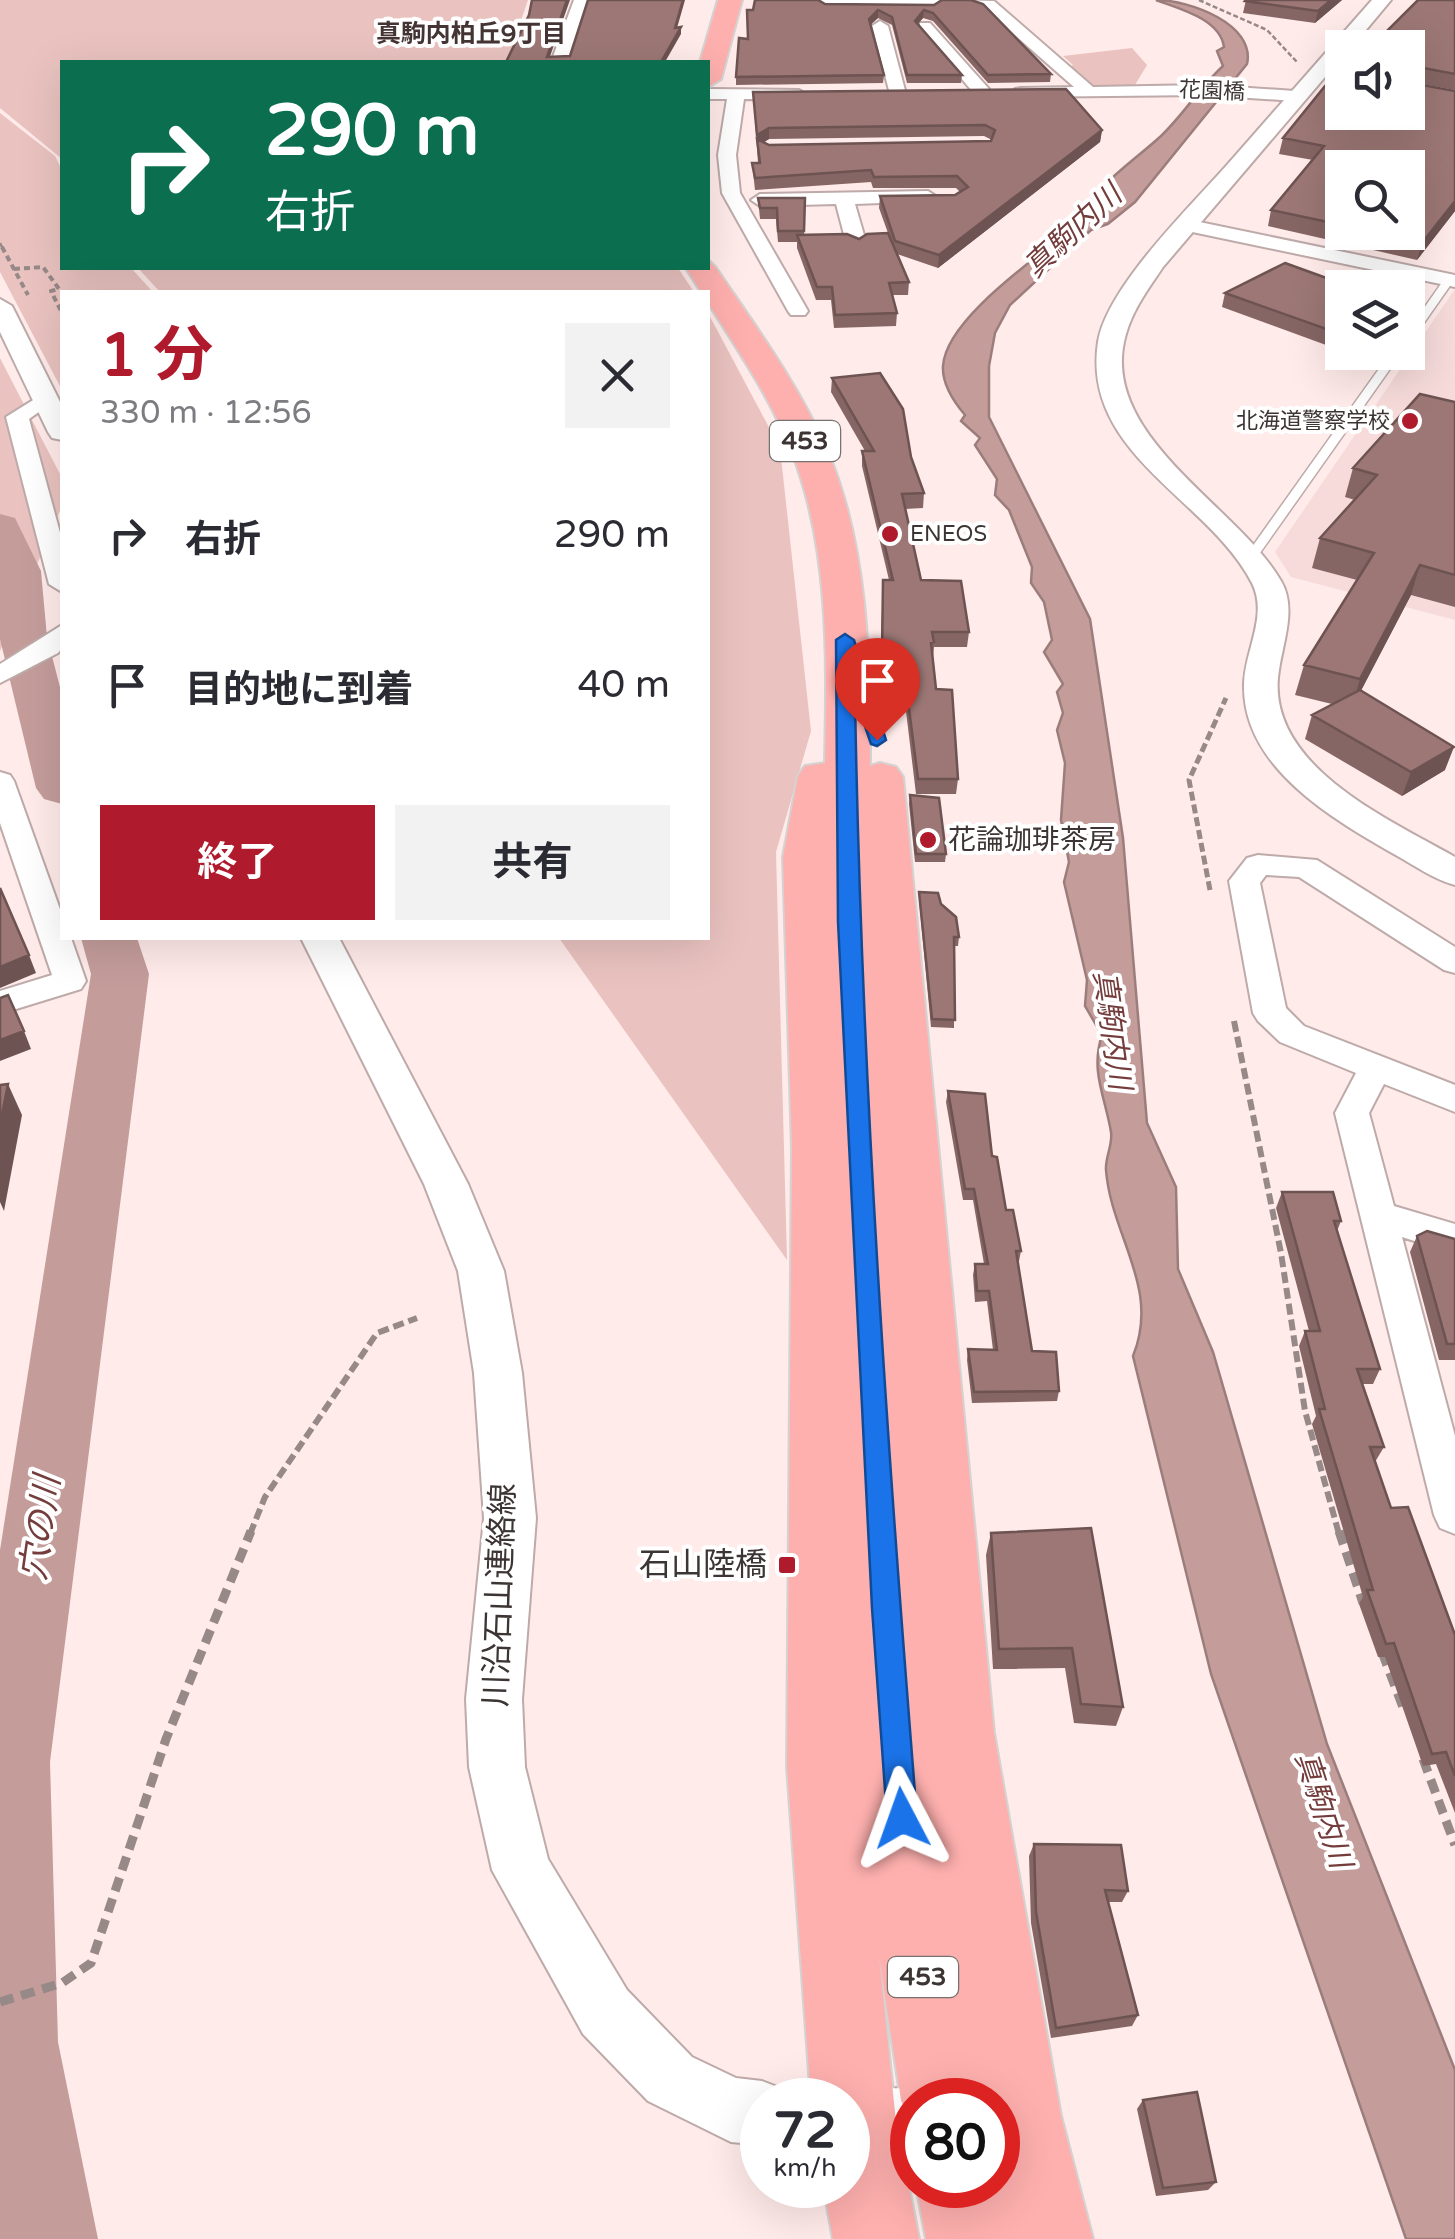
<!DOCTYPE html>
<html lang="ja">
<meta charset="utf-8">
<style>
body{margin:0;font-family:"Varela Round","Noto Sans JP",sans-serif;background:#f2f2f3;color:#2b2b33;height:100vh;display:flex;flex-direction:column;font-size:38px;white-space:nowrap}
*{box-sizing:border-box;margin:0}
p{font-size:32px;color:#7c7c81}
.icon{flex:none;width:55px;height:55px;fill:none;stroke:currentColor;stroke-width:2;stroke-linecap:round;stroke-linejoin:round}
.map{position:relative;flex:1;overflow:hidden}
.side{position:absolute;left:60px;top:290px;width:650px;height:650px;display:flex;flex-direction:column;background:#fff;border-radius:0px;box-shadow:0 10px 40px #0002}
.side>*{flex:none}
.banner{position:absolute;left:60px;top:60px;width:650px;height:210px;border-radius:0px;box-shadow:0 10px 40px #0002;background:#0b6e4f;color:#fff;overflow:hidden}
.fabs{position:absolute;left:1325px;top:30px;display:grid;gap:20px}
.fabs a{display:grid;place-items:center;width:100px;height:100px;border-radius:0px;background:#fff;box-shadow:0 10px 40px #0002;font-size:50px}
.speed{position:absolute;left:740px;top:2078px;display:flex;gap:20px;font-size:50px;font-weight:700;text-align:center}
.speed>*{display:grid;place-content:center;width:130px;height:130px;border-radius:50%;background:#fff;box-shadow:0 10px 40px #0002;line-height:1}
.speed small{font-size:25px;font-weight:400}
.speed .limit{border:15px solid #d22;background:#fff;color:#111}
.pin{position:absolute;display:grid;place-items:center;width:85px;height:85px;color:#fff;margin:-102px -42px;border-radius:50% 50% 50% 0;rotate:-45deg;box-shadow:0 0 10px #0007}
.pin .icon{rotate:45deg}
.me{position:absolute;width:110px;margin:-55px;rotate:356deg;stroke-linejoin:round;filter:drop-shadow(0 0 8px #0008)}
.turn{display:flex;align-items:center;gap:35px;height:210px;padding:0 40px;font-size:45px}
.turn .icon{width:130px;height:130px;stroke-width:2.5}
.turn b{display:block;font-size:70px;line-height:85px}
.round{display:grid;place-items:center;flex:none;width:105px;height:105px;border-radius:0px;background:#f2f2f3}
.summary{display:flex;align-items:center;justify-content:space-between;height:170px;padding:0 40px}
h1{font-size:60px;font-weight:700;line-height:75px;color:#af1b2d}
.primary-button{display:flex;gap:20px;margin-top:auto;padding:20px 40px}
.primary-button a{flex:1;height:115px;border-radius:0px;background:#af1b2d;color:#fff;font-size:40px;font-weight:700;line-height:115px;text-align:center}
.primary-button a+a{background:#f2f2f3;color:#2b2b33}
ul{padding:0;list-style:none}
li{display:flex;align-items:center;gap:30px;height:150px;padding:0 40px}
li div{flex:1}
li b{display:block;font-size:38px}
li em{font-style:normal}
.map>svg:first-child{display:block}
.built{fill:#f6dbda}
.green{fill:#eac3c0}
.water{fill:#c49d9b;stroke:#9b7e7c;stroke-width:2.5}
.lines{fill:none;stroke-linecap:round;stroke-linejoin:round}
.river{fill:#c49d9b;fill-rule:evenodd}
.service-casing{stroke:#bdaaa9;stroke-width:3}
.minor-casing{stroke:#bdaaa9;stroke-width:4}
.tertiary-casing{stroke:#bdaaa9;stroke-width:4}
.trunk-casing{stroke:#d4d3d2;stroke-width:4}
.path-far4{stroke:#968988;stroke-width:2.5;stroke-dasharray:5 2.5;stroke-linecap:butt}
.path-far3{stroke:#968988;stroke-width:4;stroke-dasharray:6 4;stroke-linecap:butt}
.path-far2{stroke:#968988;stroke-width:5;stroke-dasharray:9 4;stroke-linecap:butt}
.path-far1{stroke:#968988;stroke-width:6;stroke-dasharray:11 5;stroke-linecap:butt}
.path{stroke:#968988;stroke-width:9;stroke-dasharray:14 8;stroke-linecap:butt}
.service{fill:#fff;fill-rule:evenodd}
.minor{fill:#fff;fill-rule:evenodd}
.tertiary{fill:#fff;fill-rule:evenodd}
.trunk{fill:#feb0ae;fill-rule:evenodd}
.wall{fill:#866665;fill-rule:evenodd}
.shaded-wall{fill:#6d5352}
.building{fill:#9c7775;stroke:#6d5352;stroke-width:2.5}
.route{fill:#1a73e8;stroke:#114b97;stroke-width:2.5}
.poi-dot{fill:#af1b2d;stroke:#fff;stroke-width:4}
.labels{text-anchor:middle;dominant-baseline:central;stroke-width:8;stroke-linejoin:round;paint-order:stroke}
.far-street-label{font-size:22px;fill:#3c3534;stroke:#fff}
.far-poi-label{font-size:22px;fill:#3c3534;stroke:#fff;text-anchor:end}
.far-neighbourhood-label{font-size:25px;font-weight:bold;fill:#443534;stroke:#fff}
.shield{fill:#fff;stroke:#767271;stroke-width:2.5}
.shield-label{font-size:25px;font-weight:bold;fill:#3c3534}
.poi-label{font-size:28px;fill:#3c3534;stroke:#fff;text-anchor:start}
.water-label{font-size:30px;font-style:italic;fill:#743d3c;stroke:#fff}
.near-poi-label{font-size:32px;fill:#3c3534;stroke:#fff;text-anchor:end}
.near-street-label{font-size:32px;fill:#3c3534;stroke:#fff}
.near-water-label{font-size:35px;font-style:italic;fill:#743d3c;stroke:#fff}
</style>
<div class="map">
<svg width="1455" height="2239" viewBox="0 0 1455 2239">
<rect width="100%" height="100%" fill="#ffebea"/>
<!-- built -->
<path class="built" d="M1455,289V620L1291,577L1275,552Z"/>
<!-- green -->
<path class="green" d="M0,0H528L507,62H62V159L0,108Z
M1132,48L1147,65L1135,85L1091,87L1069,67L1073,65L1063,56Z
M0,113L55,156L62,170V268H131L153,292H62V390L0,272Z
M138,268H678L694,292H160Z
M708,313L780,448L811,731L776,852L787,1260L559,938H708Z
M0,358L62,478V506L0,651Z"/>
<!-- water -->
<path class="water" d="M1156,0C1189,0 1256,24 1247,64L1135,202L1108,224L1091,230L1010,305L995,333L989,366V417L1090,619L1123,838L1147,1123L1176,1187L1178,1269L1213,1352L1327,1744L1455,2070V2239H1406L1211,1674L1133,1356C1161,1288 1111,1236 1106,1170C1105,1157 1113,1145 1111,1132C1105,1096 1090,1071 1102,1035L1085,1006L1087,980L1064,882L1069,862L1061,820L1065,763L1057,730L1063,713L1057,692L1063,684L1044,652L1052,640L1044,602L1031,583L1032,567L1009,510L995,495L997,479L975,445L980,438L961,421L965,415C954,402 942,383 943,366C946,318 1040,256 1076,225C1090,189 1134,161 1161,136C1184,114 1200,87 1223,66L1217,51L1224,47C1220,19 1180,9 1156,0Z"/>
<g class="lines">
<!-- river -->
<path class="river" d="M0,514L15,518L41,571L47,637L62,695V804L44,799L36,788L0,639Z
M81,938H137L149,974L50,1762L58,2042L98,2239H0V1550L91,974Z"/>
<!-- service casing -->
<g class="service-casing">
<path id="service" d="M1445,278L1454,280L1412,340L1408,341V331Z
M1391,352H1402L1255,560H1247V554Z"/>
</g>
<!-- minor casing -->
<g class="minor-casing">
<path id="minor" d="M574,0H588L567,62H551Z
M809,0H940V5L933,9L825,8Z
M957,0L994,1L1093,87L1204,85L1295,91L1303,96L1295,101L1204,95L1015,97V89L1021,88L1074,87L984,8Z
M880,21L888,26L906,94L904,98L890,94L872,26Z
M920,23H930L989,89V97H977L920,29Z
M708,89L799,90L807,95L799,100L744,99L736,155L740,193L808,311L805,315H791L788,311L722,193L718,155L727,99H708Z
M928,191L937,197L935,201L855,204L866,242L856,248L846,242L836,204L760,206L751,200L760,194Z
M1185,219L1455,275V287L1178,229V221Z
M46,392L57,399L29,419L62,540V592L49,584L6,417Z
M62,625V648L58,653L0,683V664Z
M0,772L10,775L14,781L62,915V938H71L86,981L81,989L0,1014V991L52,975L0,823Z
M1258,855L1317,860L1455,947V973L1444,970L1299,877L1266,875L1260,883L1286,1008L1304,1026L1455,1085V1112L1384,1084L1369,1113L1394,1206L1455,1224V1254L1402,1237L1455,1436V1534L1440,1528L1434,1515L1335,1113L1356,1073L1280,1042L1258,1021L1253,1013L1229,881L1247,858Z"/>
</g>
<!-- tertiary casing -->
<g class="tertiary-casing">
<path id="tertiary" d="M1372,0H1391L1351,48H1342V57L1163,267C1149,288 1133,309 1126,334C1096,435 1238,506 1281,581C1297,608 1283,642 1279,670C1263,764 1388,819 1455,857V885C1433,879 1414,865 1394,854C1333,819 1244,768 1244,687C1243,653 1269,617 1252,583C1209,499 1081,454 1098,342C1107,287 1190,207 1227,165C1275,110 1324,55 1372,0Z
M0,299L12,306L62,406V440L52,438L48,432L0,332Z
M301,938H339L468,1184L504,1271L522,1373L536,1518L522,1699L525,1767L548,1859L627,1990L692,2057L736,2078L762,2081L785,2090L789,2100H762V2145L731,2142L648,2101L583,2034L492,1870L469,1767L466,1699L484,1518L474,1373L458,1271L424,1184Z
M912,2088L936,2100H912V2152L848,2153V2100L825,2098L848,2089Z"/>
</g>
<!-- trunk casing -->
<g class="trunk-casing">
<path id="trunk" d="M718,0H742L721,79L708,87V62H700Z
M708,260L716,268C756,327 799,385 827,450C869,548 870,661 870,766L880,763L896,767L903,777L994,1733L1061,2116L1093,2239H926L916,2185H998V2100H912V2129L901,2100L879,1956L896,2122L919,2239H833L823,2185H848V2100H811L787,1766L792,1148L783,857L798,776L805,766L825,763C827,660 830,548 791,450C770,398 738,350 708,303V292H701L686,268H708Z"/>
</g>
<!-- path-far4 -->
<path class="path-far4" d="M1199,0L1267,30L1297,62
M0,243L3,249"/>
<!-- path-far3 -->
<path class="path-far3" d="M2,247L28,295
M14,269L43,267L59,289L51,291L62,313"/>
<!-- path-far2 -->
<path class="path-far2" d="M1210,890L1189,780L1226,698"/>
<!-- path-far1 -->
<path class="path-far1" d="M1234,1021L1281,1253L1305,1411L1339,1534
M250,1534L265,1497L377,1333L417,1318"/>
<!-- path -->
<path class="path" d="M1339,1531L1363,1603
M1382,1652L1404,1710
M1423,1759L1455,1845
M0,2002L62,1983L91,1963L166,1739L251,1531"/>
<!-- service -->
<use href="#service" class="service"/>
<!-- minor -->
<use href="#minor" class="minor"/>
<!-- tertiary -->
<use href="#tertiary" class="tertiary"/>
<!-- trunk -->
<use href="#trunk" class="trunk"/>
</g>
<!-- wall -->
<path class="wall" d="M1246,0H1342L1315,23L1243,13Z
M1455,0V90L1411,82V83L1455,91V211L1417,260L1268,226L1271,210L1313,160L1279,154L1283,138L1342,112L1373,45ZM1342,168L1408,232H1342Z
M825,4L934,5L1051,74L1050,82L988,83L933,21L923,18L918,24L962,75L961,83H907L892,25L878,18L870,25L884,75L883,83L736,85V77L748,39Z
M753,92L1102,130L1100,142L938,268L897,254L909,282L908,295H892L897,313L896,326L834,328L831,300H816L797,248V242H778L776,219H760L758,198H805L804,235L859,239L888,233L879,208L880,196L955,195L960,192L956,188H873L871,182L755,190L752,163H758ZM984,136L992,140L991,141L769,145L764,142L769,139Z
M1354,288L1326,345L1222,307L1225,293Z
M832,378L911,457L924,493L923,508L905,509L921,580L969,632L967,647H934L933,657L936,689L958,779L956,794H916L901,670H880L883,580H889L862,466V451H865L831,392Z
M1455,402V607L1411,595L1361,690L1445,770L1402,796L1305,739L1312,715L1332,704L1295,695L1304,665L1357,580L1312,568L1320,538L1355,500L1345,497L1353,468Z
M910,795L946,854L945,862H915L909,804Z
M919,892L941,904L959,937L958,946H954V1028L931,1027L919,900Z
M948,1091L992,1156L1006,1210L1021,1251L1019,1261L1017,1262L1032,1351L1059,1391L1057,1401L972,1403L967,1360L968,1349L993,1350L987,1301L975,1302L973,1275L975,1264H984L973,1200H963L946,1102Z
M1282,1192L1341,1221L1337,1231L1380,1369L1373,1384H1362L1384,1447L1375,1462L1391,1508L1455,1635V1813L1436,1764L1423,1766L1385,1657H1378L1359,1604L1363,1597L1312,1424L1316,1416L1299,1346L1305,1331H1309L1276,1208Z
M1417,1236L1455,1239V1360H1439L1410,1252Z
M991,1533L1123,1707L1116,1726L1074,1723L1065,1668L993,1669L986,1555Z
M1034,1844L1128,1891L1122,1902H1108L1138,2015L1132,2026L1051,2038L1031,1923L1029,1856Z
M1143,2100L1216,2182L1208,2190L1156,2196L1137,2109Z"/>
<!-- shaded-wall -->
<path class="shaded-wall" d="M567,0H570L548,62L547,57Z
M683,0H685L675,35V28Z
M1331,0H1342L1315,23L1318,11Z
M878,10V18L868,27L869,19Z
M924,10L923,18L914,28L915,21Z
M681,27V34L665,62H661Z
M769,128V139L758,146L757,139V146V135Z
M1102,130L1100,142L938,268L939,255Z
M1455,201V211L1417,260L1422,243Z
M1342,324V337L1326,345L1329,330Z
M1420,565L1411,595L1351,710L1360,679Z
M1454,747L1445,770L1402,796L1411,772Z
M29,955L36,973L0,988V967Z
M24,1031L31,1049L0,1061V1040Z
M8,1084L22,1115L4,1211L0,1202V1125Z"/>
<!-- building -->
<path class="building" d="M532,0H567L547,57L570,56L588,0H683L675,28L681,27L661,62H506L529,15Z
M755,0H818L825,4L934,5L942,0H971L983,4L1051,74L988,75L933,13L924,10L915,21L962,75H907L892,17L878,10L869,19L884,75L736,77L739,38L748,39L747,10H753Z
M1246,0H1331L1318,11L1245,1Z
M1418,0H1455V74L1413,66L1408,70L1411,83L1455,91V201L1422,243L1370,232H1408V168H1342V225L1271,210L1324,146L1283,138L1338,70H1342V112H1408V48H1358L1362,43L1373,45Z
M1066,89L1102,130L939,255L895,241L880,196L955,195L968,187L957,176L874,177L871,170L755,178L752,163H760L757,139L769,145L991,141L995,130L985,125L769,128L757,135L753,92Z
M758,198H805L804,231H778L777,208H760Z
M888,233L909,282L889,283L897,313L835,315L832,287H817L797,235L847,234L859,239L867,234Z
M1285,263L1354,288H1342V324L1329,330L1225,293Z
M880,373L903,409L911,457L924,493L902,494L921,580L961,581L969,632H932L934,642L931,643L936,689L952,690L958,779H918L902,654L882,655L883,580H893L862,451H874L832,378Z
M1420,394L1455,402V575L1420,565L1360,679L1304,665L1374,553L1320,538L1377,475L1353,468Z
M1360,690L1454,747L1411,772L1312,715Z
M910,795L939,798L946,854H916Z
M0,888L29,955L0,967Z
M919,892L938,893L941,904L956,917L959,937H954L955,1020L932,1019Z
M8,995L24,1031L0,1040V998Z
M8,1084L0,1125V1085Z
M948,1091L985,1094L992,1156L997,1157L1006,1210H1013L1021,1251H1016L1032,1351L1056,1352L1059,1391L974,1392L968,1349L997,1350L989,1291H977L975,1264H988L974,1189H965Z
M1282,1192H1333L1341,1221H1334L1380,1369H1357L1384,1447H1370L1391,1508L1408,1507L1455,1635V1776L1446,1752L1432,1754L1394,1643L1386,1644L1367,1590H1373L1319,1409H1325L1305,1331H1320Z
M1427,1231L1455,1239V1344H1447L1417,1236Z
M1091,1528L1123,1707L1081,1704L1072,1648L999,1649L991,1533Z
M1034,1844L1121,1845L1128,1891L1105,1890L1138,2015L1056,2028L1036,1912Z
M1197,2092L1216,2182L1163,2188L1143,2100Z"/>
<!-- route -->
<path class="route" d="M845,634L854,640L886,740L877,746L871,744L855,697C861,1071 887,1445 917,1818L913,1829L902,1834L891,1829L887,1818L872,1608L838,922L836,640Z"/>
<!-- markers -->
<g class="poi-dot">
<circle cx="1410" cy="421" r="10"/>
<circle cx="890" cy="534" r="10"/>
<circle cx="928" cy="840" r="10"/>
<rect x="777" y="1555" width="20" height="20" rx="5"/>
</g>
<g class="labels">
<!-- far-street labels -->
<g class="far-street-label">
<text transform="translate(1212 91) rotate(2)">花園橋</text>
</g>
<!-- far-poi labels -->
<g class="far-poi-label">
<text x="1390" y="421">北海道警察学校</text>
<text x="910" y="534" text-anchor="start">ENEOS</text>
</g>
<!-- far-neighbourhood labels -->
<g class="far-neighbourhood-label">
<text x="471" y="34">真駒内柏丘9丁目</text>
</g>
<!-- shield labels -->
<g class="shield">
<rect x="770" y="421" width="70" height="40" rx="8"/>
<rect x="888" y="1957" width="70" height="40" rx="8"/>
</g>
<g class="shield-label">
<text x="805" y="441">453</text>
<text x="923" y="1977">453</text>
</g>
<!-- poi labels -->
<g class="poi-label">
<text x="948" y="840">花論珈琲茶房</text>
</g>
<!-- water labels -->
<g class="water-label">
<text transform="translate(1073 231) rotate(-43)">真駒内川</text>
<text transform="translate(1112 1030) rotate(82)">真駒内川</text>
<text transform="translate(1323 1810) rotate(72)">真駒内川</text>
</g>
<!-- near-poi labels -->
<g class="near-poi-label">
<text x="767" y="1565">石山陸橋</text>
</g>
<!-- near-street labels -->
<g class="near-street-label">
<text transform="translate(500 1595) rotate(-88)">川沿石山連絡線</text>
</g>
<!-- near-water labels -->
<g class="near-water-label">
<text transform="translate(41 1528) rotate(-82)">穴の川</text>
</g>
</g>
</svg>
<div class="fabs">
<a><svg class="icon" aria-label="sound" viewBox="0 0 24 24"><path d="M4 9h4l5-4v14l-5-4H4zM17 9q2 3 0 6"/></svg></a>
<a><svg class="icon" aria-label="search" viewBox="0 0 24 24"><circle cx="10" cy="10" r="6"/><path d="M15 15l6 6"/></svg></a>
<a><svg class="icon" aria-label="layers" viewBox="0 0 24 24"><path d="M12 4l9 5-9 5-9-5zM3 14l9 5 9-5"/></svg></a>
</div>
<div class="speed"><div>72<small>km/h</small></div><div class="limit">80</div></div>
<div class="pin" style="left:877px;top:740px;background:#d93025"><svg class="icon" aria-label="arrive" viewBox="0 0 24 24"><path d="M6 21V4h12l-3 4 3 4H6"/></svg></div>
<svg class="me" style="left:902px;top:1818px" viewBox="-20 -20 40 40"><path d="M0-17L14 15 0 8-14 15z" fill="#1a73e8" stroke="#fff" stroke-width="4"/></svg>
<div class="banner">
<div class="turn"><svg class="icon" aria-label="right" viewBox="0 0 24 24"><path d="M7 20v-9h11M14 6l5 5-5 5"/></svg><div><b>290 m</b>右折</div></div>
</div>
<section class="side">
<div class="summary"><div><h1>1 分</h1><p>330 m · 12:56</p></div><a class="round"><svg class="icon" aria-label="close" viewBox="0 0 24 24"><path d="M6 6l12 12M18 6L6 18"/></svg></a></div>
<ul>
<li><svg class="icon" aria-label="right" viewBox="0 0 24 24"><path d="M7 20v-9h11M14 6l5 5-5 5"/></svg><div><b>右折</b></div><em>290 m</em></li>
<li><svg class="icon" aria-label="arrive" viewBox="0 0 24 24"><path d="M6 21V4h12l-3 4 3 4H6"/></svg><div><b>目的地に到着</b></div><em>40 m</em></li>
</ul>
<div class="primary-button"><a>終了</a><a>共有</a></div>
</section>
</div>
